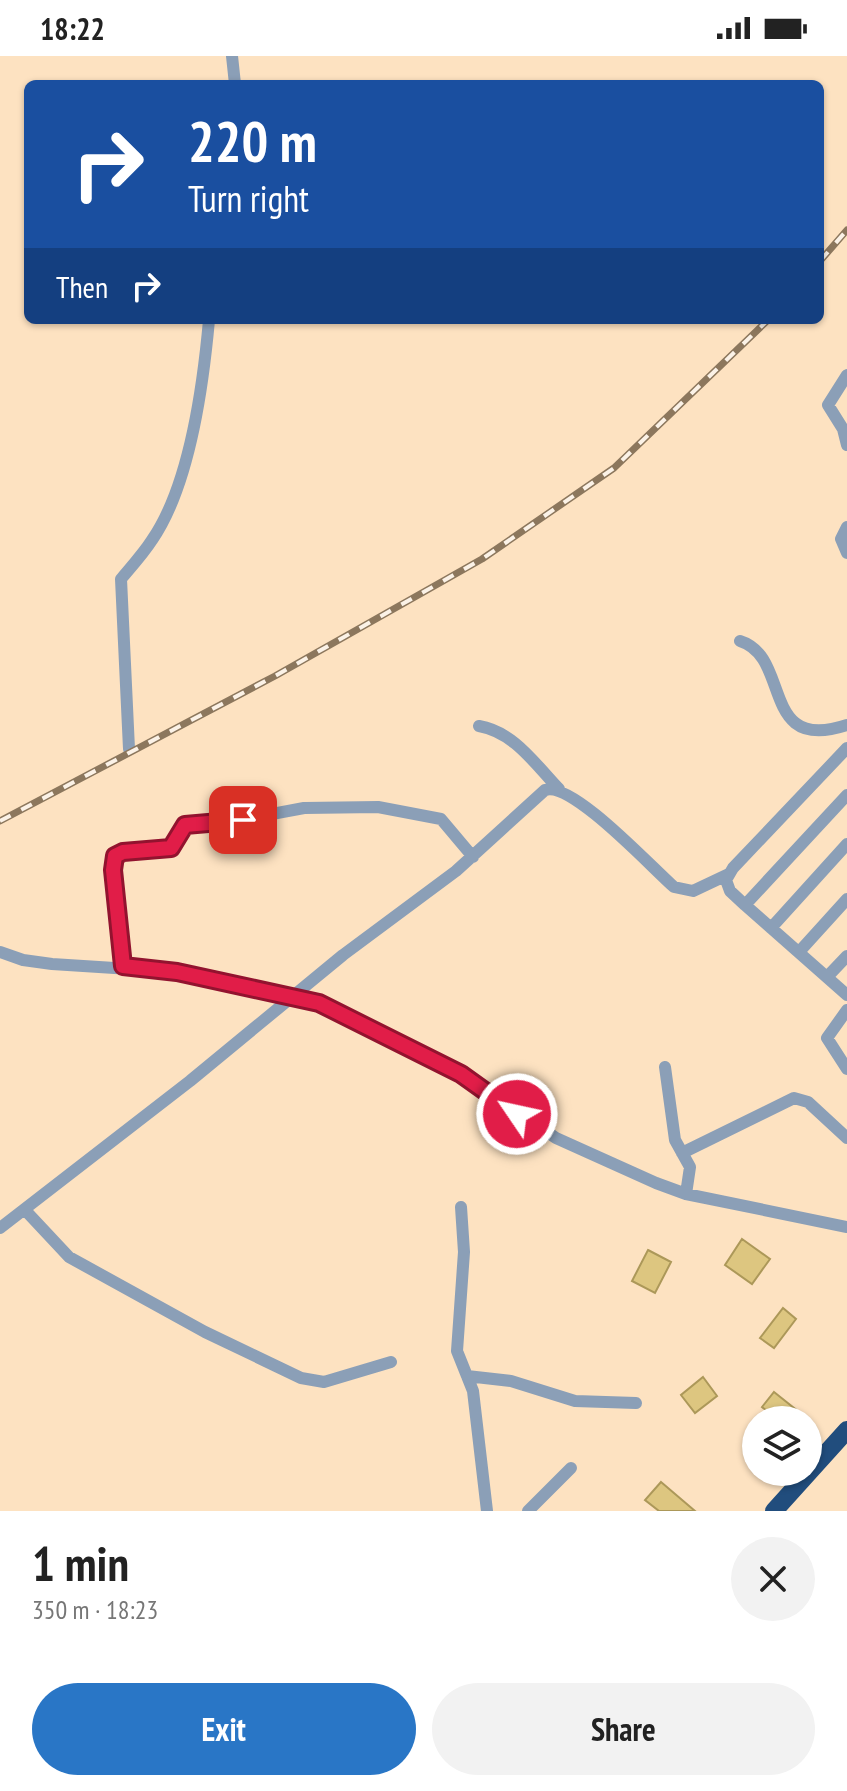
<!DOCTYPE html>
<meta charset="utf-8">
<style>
body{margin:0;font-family:"PT Sans Narrow",sans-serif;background:#f2f2f2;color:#222;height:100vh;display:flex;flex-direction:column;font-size:30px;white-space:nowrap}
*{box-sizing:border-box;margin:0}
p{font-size:26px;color:#767676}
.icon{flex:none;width:44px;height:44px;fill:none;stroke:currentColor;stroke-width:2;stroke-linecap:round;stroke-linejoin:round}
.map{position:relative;height:1455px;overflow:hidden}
.side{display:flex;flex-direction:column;background:#fff;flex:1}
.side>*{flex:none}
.top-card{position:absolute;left:24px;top:24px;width:800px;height:244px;border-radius:12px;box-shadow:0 2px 6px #0004;background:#1a4fa0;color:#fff;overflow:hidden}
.controls{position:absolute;left:742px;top:1350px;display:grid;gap:16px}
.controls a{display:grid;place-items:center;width:80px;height:80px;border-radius:50%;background:#fff;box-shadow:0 2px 6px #0004;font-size:40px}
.pin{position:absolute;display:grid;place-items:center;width:68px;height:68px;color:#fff;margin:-34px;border-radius:16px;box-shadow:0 4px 12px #0006}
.me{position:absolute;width:88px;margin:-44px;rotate:304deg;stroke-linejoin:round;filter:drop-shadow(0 0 6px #0008)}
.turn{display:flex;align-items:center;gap:28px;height:168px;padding:0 32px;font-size:36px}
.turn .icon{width:104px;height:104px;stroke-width:2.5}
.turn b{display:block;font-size:56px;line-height:68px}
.then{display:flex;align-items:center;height:76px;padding:0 32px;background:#0003;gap:16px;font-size:30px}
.round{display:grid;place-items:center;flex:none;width:84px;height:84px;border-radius:42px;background:#f2f2f2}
.summary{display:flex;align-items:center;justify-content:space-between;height:136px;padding:0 32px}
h1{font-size:48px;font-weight:700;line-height:60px}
.action{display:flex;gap:16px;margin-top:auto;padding:16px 32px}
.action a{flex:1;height:92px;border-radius:48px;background:#2976c6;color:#fff;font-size:32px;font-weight:700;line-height:92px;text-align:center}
.action a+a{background:#f2f2f2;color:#222}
.status{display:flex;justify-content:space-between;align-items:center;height:56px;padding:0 40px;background:#fff;direction:ltr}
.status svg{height:22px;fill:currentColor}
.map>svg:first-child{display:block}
.building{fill:#ddc680;stroke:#ac9859;stroke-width:2}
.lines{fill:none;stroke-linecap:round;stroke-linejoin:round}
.minor{stroke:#8b9fb7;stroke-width:12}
.highway{stroke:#214d7d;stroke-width:18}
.rail-casing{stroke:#8c775d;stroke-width:7}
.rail{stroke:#fbf2e7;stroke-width:4;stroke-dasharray:12;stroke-linecap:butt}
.route-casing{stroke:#92132f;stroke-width:20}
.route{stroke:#e11d48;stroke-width:14}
</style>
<div class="status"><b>18:22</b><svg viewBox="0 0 49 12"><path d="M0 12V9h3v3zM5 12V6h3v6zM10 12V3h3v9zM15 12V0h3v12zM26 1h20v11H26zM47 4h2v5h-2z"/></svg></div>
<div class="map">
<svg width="847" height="1455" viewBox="0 0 847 1455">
<rect width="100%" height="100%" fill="#fde2c1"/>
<!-- building -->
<path class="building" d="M742,1183L770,1203L752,1228L725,1209Z
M648,1194L671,1206L655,1237L632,1225Z
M783,1252L796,1263L774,1292L760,1282Z
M703,1321L717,1340L695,1357L681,1339Z
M774,1336L799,1356L793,1364H778L762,1351Z
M661,1426L695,1455H659L645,1444Z"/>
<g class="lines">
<!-- minor -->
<path class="minor" d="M232,0L235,28
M847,319L828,349L843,373L847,389
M847,471L841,483L847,497
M740,585C792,601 759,698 847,669
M479,670C514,676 535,708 559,733
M847,692L733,812L726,824L730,835L745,849L847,939
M129,693L121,523C131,511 143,498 152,484C190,429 203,331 209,264
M745,849L847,739
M771,872L847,788
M0,896L23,904L52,908L177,916L308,944L461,1018L556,1082L656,1127L686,1138L847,1171
M799,896L847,843
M123,910L113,814L115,800L123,796L171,792L185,769L230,766L304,752L378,751L441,763L473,801
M827,921L847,900
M847,954L827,982L847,1013
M665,1011L675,1084L690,1111L686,1138
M682,1097L794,1042L808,1046L847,1082
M461,1151L464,1196L457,1295L473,1335L487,1455
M25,1154L69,1201L205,1276L301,1322L324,1326L391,1306
M0,1172L190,1025L343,899L456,815L545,734C572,725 651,811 674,831L693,835L729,818
M467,1320L511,1325L575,1345L636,1347
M528,1455L571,1412"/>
<!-- highway -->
<path class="highway" d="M774,1455L847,1374"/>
<!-- rail casing -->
<g class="rail-casing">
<path id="rail" d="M820,205L847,174
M0,765L275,620L482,503L614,412L768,264"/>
</g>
<!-- rail -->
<use href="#rail" class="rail"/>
</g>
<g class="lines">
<!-- route casing -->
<g class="route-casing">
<path id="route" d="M243,764L185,769L171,792L123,796L115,800L113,814L123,910L177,916L319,947L461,1018L517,1058"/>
</g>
<!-- route -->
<use href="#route" class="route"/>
</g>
</svg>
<div class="controls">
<a><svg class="icon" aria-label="layers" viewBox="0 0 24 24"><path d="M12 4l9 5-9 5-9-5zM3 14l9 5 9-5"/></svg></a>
</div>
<div class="pin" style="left:243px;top:764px;background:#d93025"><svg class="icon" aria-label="arrive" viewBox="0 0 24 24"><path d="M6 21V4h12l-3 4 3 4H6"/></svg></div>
<svg class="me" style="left:517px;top:1058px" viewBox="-20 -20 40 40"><circle r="17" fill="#e11d48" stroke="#fff" stroke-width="3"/><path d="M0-11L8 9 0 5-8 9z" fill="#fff"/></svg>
<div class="top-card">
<div class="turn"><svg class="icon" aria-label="right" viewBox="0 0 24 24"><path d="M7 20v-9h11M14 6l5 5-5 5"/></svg><div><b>220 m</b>Turn right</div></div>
<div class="then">Then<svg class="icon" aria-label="right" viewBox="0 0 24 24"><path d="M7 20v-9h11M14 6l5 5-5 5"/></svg></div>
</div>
</div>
<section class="side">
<div class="summary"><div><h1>1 min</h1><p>350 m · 18:23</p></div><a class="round"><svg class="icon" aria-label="close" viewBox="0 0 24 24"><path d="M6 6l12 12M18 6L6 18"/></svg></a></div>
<div class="action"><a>Exit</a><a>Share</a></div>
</section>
